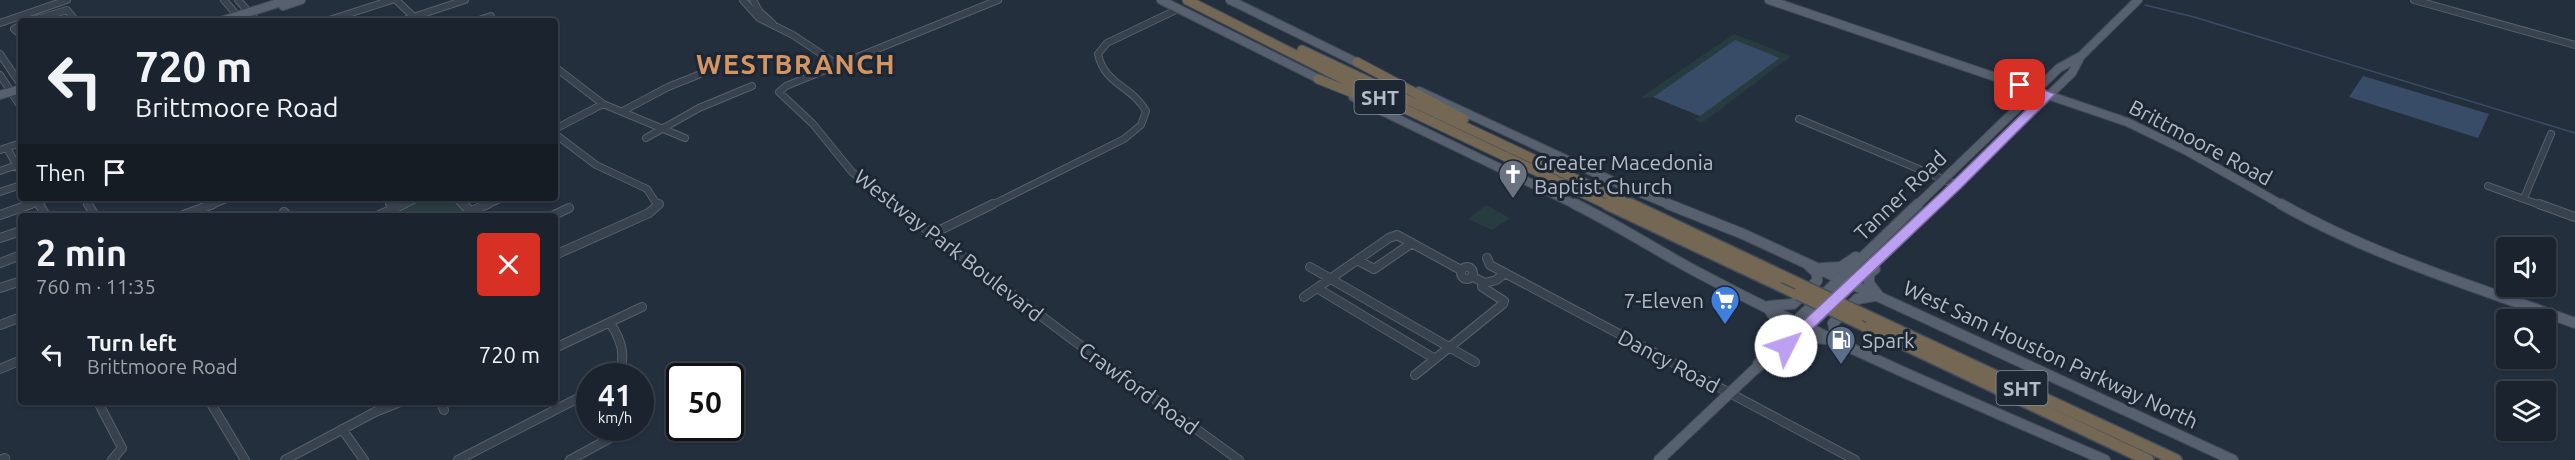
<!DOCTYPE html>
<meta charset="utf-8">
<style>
body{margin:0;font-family:Ubuntu,sans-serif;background:#242b36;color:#f1f3f6;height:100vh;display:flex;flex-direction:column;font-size:22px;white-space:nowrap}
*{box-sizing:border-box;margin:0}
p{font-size:20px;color:#a0a4aa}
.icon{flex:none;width:33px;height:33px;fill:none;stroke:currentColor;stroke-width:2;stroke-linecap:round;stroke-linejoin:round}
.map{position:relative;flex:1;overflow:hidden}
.drawer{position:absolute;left:18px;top:213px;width:540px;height:192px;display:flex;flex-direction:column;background:#1b232e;border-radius:6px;box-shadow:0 2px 4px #0004,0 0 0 2px #39404a}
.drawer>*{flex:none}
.guide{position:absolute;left:18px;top:18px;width:540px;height:183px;border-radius:6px;box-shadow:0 2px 4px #0004,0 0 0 2px #39404a;background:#1b232e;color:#f1f3f6;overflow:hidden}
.buttons{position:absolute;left:2496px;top:237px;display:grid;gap:12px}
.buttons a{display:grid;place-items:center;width:60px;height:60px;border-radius:6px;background:#1b232e;box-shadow:0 2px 4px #0004,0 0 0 2px #39404a;font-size:30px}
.speed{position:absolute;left:576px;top:363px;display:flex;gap:12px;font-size:30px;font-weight:700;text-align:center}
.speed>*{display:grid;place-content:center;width:78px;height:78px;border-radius:50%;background:#1b232e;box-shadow:0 2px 4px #0004,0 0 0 2px #39404a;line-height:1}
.speed small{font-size:15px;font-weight:400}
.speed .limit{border:3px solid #111;border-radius:9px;background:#fff;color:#111}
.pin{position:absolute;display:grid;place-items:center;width:51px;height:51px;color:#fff;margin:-26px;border-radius:12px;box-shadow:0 3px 9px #0006}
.me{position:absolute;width:66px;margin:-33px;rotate:49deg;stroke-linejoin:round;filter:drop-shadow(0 0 4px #0008)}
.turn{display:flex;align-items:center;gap:21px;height:126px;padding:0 18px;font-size:27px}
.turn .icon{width:78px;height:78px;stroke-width:2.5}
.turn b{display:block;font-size:42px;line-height:51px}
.then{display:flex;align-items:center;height:57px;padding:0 18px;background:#0003;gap:12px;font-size:22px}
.round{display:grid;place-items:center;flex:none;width:63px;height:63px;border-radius:6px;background:#242b36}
.summary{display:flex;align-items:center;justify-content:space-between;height:102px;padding:0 18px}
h1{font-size:36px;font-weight:700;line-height:45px}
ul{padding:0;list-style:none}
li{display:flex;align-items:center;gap:18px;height:78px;padding:0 18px}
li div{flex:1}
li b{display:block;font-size:22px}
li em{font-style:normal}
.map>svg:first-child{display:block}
.green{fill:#263c3f}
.water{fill:#394c67}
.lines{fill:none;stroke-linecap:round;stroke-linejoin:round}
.stream{stroke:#394c67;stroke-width:1.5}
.minor-far1-casing{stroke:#565f6c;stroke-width:8}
.minor-casing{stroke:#565f6c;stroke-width:10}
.major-far1-casing{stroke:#414a57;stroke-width:10}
.major-casing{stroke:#414a57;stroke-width:12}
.highway-far1-casing{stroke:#434c59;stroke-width:11}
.highway-casing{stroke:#434c59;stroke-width:14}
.minor-far1{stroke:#38414e;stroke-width:6}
.minor{stroke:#38414e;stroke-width:8}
.major-far1{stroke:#56606e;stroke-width:8}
.major{stroke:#56606e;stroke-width:10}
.highway-far1{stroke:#746855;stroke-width:9}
.highway{stroke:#746855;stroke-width:11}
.highway-bridge-casing{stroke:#434c59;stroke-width:14;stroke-linecap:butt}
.highway-bridge{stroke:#746855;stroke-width:11}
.route{fill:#bca0f2;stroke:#7a689d;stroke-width:1.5}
.labels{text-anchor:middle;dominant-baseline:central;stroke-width:6;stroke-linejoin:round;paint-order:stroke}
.shield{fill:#1d2633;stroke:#878f9c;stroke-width:1.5}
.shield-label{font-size:20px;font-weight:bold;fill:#b4bcc9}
.street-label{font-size:21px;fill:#b4bcc9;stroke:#1d2633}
.poi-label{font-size:21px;fill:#b4bcc9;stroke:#1d2633;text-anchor:start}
.district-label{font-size:27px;font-weight:bold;letter-spacing:1.5px;fill:#d59563;stroke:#1d2633}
</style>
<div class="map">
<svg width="2575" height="460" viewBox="0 0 2575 460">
<rect width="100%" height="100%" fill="#242f3e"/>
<!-- green -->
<path class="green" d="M1734,34L1791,56L1702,123L1694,120L1780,58L1735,40L1653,97L1640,98Z
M422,198H450L470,216H381Z
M1486,205L1510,218L1492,230L1468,219Z"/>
<!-- water -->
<path class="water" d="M1735,40L1780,58L1700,116L1653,97Z
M2363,76L2489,114L2478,138L2349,97Z"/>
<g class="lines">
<!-- stream -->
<path class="stream" d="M2145,5L2194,17L2575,133"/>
<!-- minor-far1 casing -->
<g class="minor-far1-casing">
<path id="minor-far1" d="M224,0L242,21
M238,0L257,21
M396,0L414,17
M743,0L759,18L793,35L838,65
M753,0L759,11L773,24
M2414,0L2575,45
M30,21L67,10L76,21
M326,21L392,0
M401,21L465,0
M476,21L491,16
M0,23L67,0
M21,25L14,29L21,35
M0,54L21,85
M555,67L603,104L685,138
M0,75L21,107
M623,111L668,87L698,75
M1799,119L1957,185
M555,129L603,104
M555,134L596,165L647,189L658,206
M646,138L699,108L752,86
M7,148L21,173
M0,150L21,143
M0,171L17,165
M2488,186L2543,206
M0,192L21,185
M36,198L40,206
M85,198L89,206
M386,198L391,206
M456,198L464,206
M2524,198L2551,134
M27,206L48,198
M209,206L229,198
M401,206L418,198
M484,206L502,198
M895,206L852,172L813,124L779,92L786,86L998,0
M990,206L1124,139L1141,125L1146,111C1132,86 1104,84 1098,54L1107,43L1178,9"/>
</g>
<!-- minor casing -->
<g class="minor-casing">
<path id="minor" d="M39,204L46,216
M88,204L95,216
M390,204L394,209
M463,204L476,216
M893,204L1069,337L1239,460
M2539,204L2575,217
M471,211L488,204
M284,212L288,216
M0,215L31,204
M181,216L213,204
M377,216L404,204
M552,216L569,208
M934,233L993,204
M0,238L21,231
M555,255L649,213L659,204
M1487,258L1490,265L1855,460
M1357,260L1374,269L1412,243
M0,263L21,255
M1310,267L1475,362
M1461 273a6 6 0 1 1 12 0a6 6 0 1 1-12 0Z
M1473,277L1485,283L1496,280L1505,273
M0,288L21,281
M1317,288L1435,359
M1304,297L1389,238L1397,235L1461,270
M610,323C621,339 628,359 616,376
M0,325L21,317
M555,348L642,307
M0,369L21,360
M1415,375L1503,304L1504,301L1482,287L1485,283
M98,402L122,448L112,460
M210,402L245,460
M441,402L444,410
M342,429L364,460
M0,460L5,458
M285,460L375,412L400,402
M458,460L590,392
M570,460L614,436"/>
</g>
<!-- major-far1 casing -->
<g class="major-far1-casing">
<path id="major-far1" d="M1161,0L1325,82
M1230,0L1362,65
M1769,0L2127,122L2187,151L2284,206
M283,6L301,0
M221,21L288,0
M1419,91L1621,185L1672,206
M0,95L21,89
M1353,97L1578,206
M1916,206L2059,68L2081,56
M1934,206L2072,73L2081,56L2138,0"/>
</g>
<!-- major casing -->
<g class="major-casing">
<path id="major" d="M1575,204C1618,225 1657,251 1699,273C1831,343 1968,401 2105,460
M1668,204L1743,234L2233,460
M2281,204C2373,256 2476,287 2575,323
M1822,268L1841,267L1856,257
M1875,269L1869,274V283L1878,295
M1769,306L1793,304L1817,281V273L1809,266
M1769,309L1779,325L1775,340
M1842,341L1835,333L1833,323L1857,299L1874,296
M1790,346L1812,338L1826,339
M1758,364L1796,321L1918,204
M1659,460L1754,370L1808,327L1936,204"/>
</g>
<!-- highway-far1 casing -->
<g class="highway-far1-casing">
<path id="highway-far1" d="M1187,0L1357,86L1610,206
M1302,50L1633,206
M1357,62L1464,119
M1318,79L1363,97"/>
</g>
<!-- highway casing -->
<g class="highway-casing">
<path id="highway" d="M1607,204L1798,294
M1630,204L1784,277
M1869,317L2176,460
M1857,322L2148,460"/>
</g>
<!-- minor-far1 -->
<use href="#minor-far1" class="minor-far1"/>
<!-- minor -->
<use href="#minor" class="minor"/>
<!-- major-far1 -->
<use href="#major-far1" class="major-far1"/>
<!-- major -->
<use href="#major" class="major"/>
<!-- highway-far1 -->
<use href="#highway-far1" class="highway-far1"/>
<!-- highway -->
<use href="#highway" class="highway"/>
<!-- highway-bridge casing -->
<g class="highway-bridge-casing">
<path id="highway-bridge" d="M1784,277L1869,317
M1798,294L1857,322"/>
</g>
<!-- highway-bridge -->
<use href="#highway-bridge" class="highway-bridge"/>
</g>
<!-- route -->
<path class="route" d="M2020,81L2055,94L1961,188L1791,349H1781L1778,346L1781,342L1952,182L2041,95L2016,87V82Z"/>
<!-- icons -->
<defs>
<g id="church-pin" transform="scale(1.5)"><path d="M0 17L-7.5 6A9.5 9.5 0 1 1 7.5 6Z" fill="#6b7280" stroke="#1d2633"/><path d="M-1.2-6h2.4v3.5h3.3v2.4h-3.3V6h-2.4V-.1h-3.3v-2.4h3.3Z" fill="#fff"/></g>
<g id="supermarket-pin" transform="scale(1.5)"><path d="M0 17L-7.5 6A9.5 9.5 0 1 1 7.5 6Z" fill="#3f7fe0" stroke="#1d2633"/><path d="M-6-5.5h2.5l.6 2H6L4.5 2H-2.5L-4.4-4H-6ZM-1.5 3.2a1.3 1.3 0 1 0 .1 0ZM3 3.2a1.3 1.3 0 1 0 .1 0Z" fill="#fff"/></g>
<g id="fuel-pin" transform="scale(1.5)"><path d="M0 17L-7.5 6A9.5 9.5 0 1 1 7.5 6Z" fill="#5c6f8a" stroke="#1d2633"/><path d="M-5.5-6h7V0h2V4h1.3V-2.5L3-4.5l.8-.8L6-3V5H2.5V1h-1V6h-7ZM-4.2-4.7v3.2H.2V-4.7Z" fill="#fff"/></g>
</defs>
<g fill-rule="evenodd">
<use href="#church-pin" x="1513" y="174"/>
<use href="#supermarket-pin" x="1725" y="300"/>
<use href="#fuel-pin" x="1841" y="340"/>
</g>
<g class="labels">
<!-- shield labels -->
<g class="shield">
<rect x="1354.5" y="80" width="51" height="34" rx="4.5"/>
<rect x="1996.5" y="371" width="51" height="34" rx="4.5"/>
</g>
<g class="shield-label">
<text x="1380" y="97">SHT</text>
<text x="2022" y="388">SHT</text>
</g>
<!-- street labels -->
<g class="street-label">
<text transform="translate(2201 142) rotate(28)">Brittmoore Road</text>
<text transform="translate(1900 195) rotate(-44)">Tanner Road</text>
<text transform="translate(949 245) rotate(38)">Westway Park Boulevard</text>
<text transform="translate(2051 354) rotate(25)">West Sam Houston Parkway North</text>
<text transform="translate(1669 361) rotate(28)">Dancy Road</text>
<text transform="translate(1139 388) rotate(36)">Crawford Road</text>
</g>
<!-- poi labels -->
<g class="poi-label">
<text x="1534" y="162">Greater Macedonia<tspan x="1534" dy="24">Baptist Church</tspan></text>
<text x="1704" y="300" text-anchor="end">7-Eleven</text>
<text x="1862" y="340">Spark</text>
</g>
<!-- district labels -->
<g class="district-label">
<text x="796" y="64">WESTBRANCH</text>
</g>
</g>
</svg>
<div class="buttons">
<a><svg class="icon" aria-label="sound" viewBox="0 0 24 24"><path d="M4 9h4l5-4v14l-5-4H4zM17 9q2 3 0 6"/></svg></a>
<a><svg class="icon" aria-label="search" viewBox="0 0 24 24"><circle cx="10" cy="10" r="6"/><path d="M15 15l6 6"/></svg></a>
<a><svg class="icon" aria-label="layers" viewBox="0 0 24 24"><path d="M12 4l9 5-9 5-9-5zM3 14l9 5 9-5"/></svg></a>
</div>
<div class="speed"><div>41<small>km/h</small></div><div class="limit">50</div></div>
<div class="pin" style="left:2020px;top:85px;background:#d93025"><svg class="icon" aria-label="arrive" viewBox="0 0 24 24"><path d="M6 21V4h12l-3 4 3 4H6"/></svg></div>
<svg class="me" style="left:1786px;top:346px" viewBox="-20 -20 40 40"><circle r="19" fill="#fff"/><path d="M0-13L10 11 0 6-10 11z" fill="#bca0f2"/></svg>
<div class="guide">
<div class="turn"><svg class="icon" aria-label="left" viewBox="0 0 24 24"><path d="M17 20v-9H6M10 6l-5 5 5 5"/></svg><div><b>720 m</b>Brittmoore Road</div></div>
<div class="then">Then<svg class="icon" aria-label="arrive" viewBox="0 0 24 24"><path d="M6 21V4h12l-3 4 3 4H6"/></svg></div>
</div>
<section class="drawer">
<div class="summary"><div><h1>2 min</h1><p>760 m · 11:35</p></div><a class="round" style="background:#d93025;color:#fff"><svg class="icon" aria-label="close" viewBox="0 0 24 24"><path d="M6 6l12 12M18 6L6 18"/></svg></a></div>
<ul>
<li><svg class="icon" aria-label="left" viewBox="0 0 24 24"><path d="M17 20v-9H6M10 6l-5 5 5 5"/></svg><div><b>Turn left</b><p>Brittmoore Road</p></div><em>720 m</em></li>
</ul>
</section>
</div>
